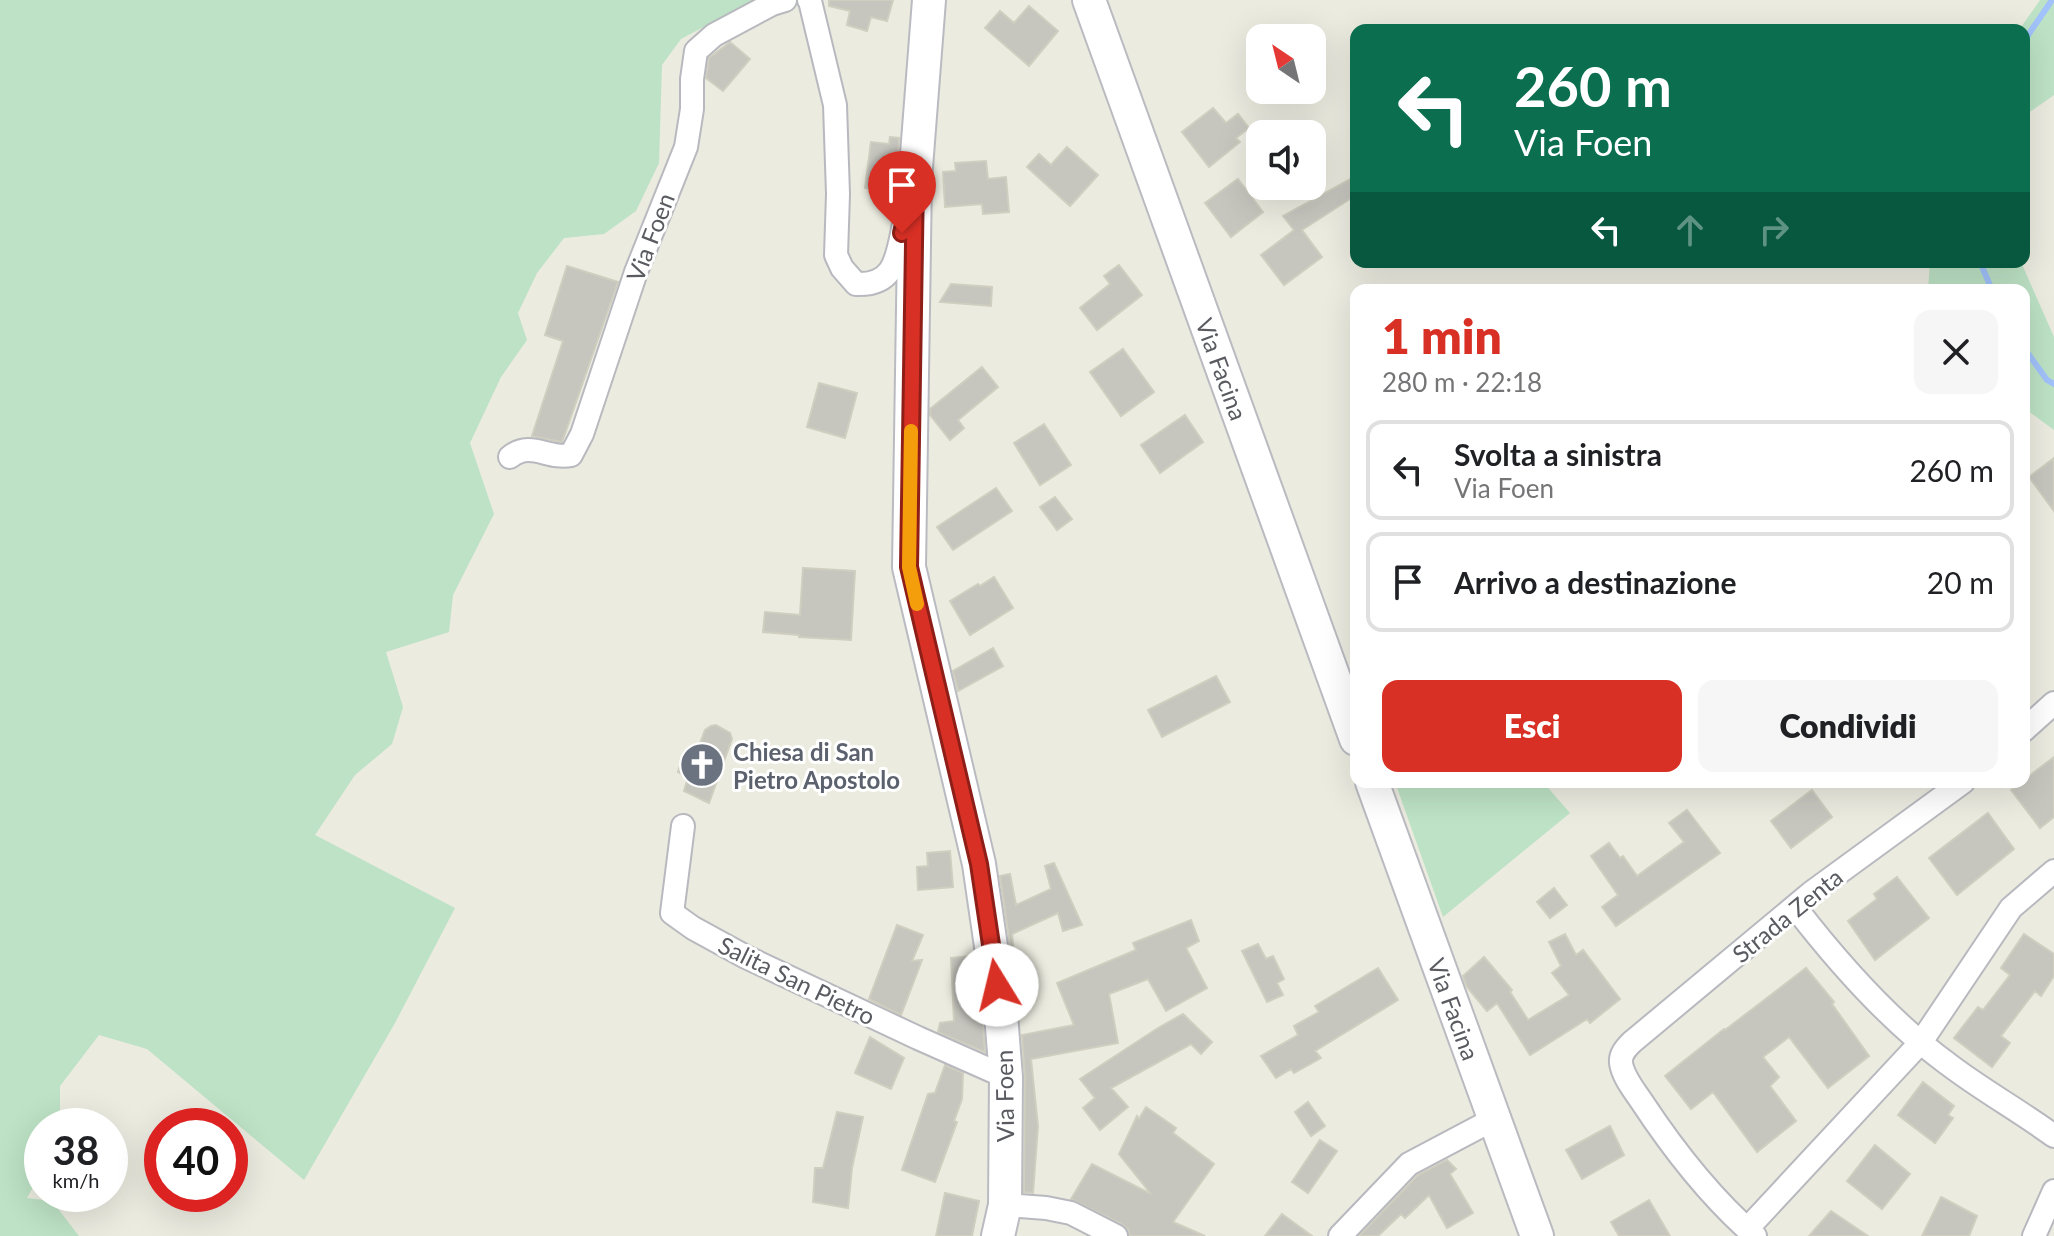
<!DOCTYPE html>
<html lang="it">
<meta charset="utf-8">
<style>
body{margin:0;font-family:Lato,sans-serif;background:#f6f6f6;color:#202124;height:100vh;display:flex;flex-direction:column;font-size:30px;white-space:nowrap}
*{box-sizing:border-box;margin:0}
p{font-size:26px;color:#757577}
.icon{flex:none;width:44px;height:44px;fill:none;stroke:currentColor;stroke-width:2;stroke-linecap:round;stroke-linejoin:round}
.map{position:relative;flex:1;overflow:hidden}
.drawer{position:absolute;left:1350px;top:284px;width:680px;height:504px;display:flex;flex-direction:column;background:#fff;border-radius:16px;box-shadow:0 8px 32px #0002}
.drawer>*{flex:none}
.banner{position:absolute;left:1350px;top:24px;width:680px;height:244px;border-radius:16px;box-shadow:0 8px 32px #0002;background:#0b6e4f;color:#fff;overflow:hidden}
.needle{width:52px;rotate:325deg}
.buttons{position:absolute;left:1246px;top:24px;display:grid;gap:16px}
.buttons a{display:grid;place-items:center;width:80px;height:80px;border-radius:16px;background:#fff;box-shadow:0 8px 32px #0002;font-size:40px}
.speed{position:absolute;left:24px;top:1108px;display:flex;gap:16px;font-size:40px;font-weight:700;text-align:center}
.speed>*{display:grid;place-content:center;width:104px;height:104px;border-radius:50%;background:#fff;box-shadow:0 8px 32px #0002;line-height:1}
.speed small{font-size:20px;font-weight:400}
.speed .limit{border:12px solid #d22;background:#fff;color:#111}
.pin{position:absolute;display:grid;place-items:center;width:68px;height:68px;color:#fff;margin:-82px -34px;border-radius:50% 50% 50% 0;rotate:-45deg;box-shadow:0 0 8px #0007}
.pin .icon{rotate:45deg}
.me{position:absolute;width:88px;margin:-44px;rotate:351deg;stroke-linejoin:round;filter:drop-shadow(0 0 6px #0008)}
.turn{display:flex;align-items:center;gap:28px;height:168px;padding:0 32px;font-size:36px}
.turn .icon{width:104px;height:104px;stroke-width:2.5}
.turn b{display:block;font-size:56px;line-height:68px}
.lanes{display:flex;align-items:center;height:76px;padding:0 32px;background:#0003;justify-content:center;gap:40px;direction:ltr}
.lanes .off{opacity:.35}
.round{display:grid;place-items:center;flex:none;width:84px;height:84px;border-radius:16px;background:#f6f6f6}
.head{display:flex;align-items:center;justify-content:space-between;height:136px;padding:0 32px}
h1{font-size:48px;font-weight:800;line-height:60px;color:#d93025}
.primary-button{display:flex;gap:16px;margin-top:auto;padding:16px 32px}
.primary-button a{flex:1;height:92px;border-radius:16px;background:#d93025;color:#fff;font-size:32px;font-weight:800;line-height:92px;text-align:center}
.primary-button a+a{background:#f6f6f6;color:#202124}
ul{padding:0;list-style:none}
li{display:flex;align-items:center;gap:24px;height:100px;margin:0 16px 12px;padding:0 16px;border:4px solid #e0e0e0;border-radius:16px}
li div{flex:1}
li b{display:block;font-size:30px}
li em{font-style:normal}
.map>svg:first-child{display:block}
.green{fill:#bde2c5}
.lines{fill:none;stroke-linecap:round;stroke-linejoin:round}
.stream{stroke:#a1c2fa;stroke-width:6}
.building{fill:#c6c5be;stroke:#cfcebf;stroke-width:2}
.street-casing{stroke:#b8b9bf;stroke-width:26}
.secondary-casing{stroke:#b9bbc1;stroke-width:36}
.street{stroke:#fff;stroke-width:22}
.secondary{stroke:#fff;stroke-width:32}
.route-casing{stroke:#8d1f18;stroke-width:20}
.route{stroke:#d93025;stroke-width:14}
.slow{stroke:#f59e0b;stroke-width:14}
.labels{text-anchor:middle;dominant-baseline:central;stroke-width:6;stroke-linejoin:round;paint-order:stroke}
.street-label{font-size:24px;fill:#595b61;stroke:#fff}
.worship-label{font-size:24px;font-weight:bold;fill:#5b616d;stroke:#fff;text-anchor:start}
</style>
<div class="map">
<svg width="2054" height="1236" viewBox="0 0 2054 1236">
<rect width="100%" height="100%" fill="#ebebe0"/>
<!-- green -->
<path class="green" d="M0,0H754L681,39L662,65L659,163L636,211L604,234L564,238L537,273L518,313L527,340L501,377L470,443L494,514L453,595L449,632L386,652L403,707L392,744L355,775L315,835L455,908L395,1023L304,1180L147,1049L99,1035L60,1086V1126H42V1171L27,1198L52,1201L79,1236H0Z
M2040,0H2054V95L2024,116V30H2019Z
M1930,262H2021L2054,337V430L2024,408V290H1928Z
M1395,782H1543L1570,813L1443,917Z"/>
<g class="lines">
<!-- stream -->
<path class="stream" d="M2024,41L2052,0
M1980,262L1992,290
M2024,348L2047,380L2054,384"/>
</g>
<!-- building -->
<path class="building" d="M829,0H893L887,21L871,17L867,31L847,25L850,11L829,6Z
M1029,6L1058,31L1029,66L985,28L1000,11L1014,23Z
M730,42L750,59L723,91L706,78L709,58Z
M1213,108L1226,123L1238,114L1249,128L1236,138L1240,142L1209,167L1182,132Z
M890,137L899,138L896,192L865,188L871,142L889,144Z
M1067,147L1098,175L1070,206L1027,167L1039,154L1051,165Z
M986,161L988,179L1006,177L1009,212L983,214L982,204L945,207L943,172L956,171L955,163Z
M1356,176V195L1302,230L1322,257L1284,285L1261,255L1294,230L1283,216Z
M1238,179L1263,212L1231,237L1205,203Z
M1119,265L1142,295L1097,330L1080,308L1110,284L1104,276Z
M567,266L618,282L562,442L532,436L563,341L545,335Z
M951,284L992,287L991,306L940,302Z
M1123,349L1154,392L1121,416L1090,372Z
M982,367L998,387L958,420L964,428L950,440L930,415V409Z
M819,383L857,393L845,438L807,427Z
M1185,415L1203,442L1160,473L1141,445Z
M1044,424L1071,465L1040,485L1014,443Z
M2054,458V511L2029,477Z
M996,488L1012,511L953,550L937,527Z
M1055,497L1072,519L1057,530L1040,507Z
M803,568L855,571L851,640L799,637V635L763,632L765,612L800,615Z
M994,577L1013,608L970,635L950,601L978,584L980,586Z
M993,648L1003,666L958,691L953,671Z
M1216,676L1230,702L1162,737L1148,710Z
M716,725L730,733L732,739L709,803L684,791L688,777L678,772L684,753L695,757L705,730L711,726Z
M2054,757V817L2040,828L2011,790L2024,782V780Z
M1812,790L1832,817L1791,848L1771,821Z
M1687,810L1720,853L1616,926L1602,907L1618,895L1591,856L1609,843L1620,858L1623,856L1637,876L1684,842L1669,823Z
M1988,813L2014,849L1957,895L1929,858Z
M950,851L953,887L918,890L917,867L928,866L927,853Z
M1054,863L1082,925L1063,931L1058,913L1012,934L1018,999L1000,876L1010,874L1016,905L1051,889L1045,866Z
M1897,877L1929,918L1875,960L1848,921L1877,899L1874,894Z
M1554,888L1567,905L1550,918L1537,902Z
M1191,920L1199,941L1186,948L1207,988L1166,1011L1148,979L1109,994L1118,1043L1031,1059L1038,1126L1033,1193L1024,1192L1025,1077L1022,1035L1074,1025L1057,983L1136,950L1133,943Z
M897,925L923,935L912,961L922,960L901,1015L869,999Z
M1565,934L1576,955L1583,950L1620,999L1590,1023L1587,1019L1530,1055L1497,1003L1487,1011L1467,987L1463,976L1484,957L1512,990L1510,992L1528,1020L1569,995L1552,973L1561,966L1549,942Z
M2024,934L2054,954V976L2041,996L2035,991L2001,1036L2010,1043L1992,1067L1954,1038L1978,1007L1983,1010L2010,975L2001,968Z
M1258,944L1266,959L1273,956L1284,979L1277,983L1283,995L1267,1002L1242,951Z
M973,956L982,1017L985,1052L938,1032L940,1023L954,1021L951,958Z
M1378,968L1398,1000L1315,1051L1321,1058L1294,1073L1291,1069L1276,1078L1261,1056L1298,1035L1294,1026L1319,1012L1315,1006Z
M1806,968L1834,1002L1832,1004L1869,1056L1828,1088L1789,1037L1763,1057L1779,1077L1770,1086L1796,1121L1757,1152L1713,1092L1691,1109L1665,1076L1724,1029L1725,1030Z
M1183,1014L1212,1042L1201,1054L1191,1044L1111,1088L1128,1107L1100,1130L1083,1108L1095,1098L1080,1079L1158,1028Z
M870,1037L904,1058L891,1089L855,1073Z
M945,1065L963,1073L962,1099L954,1121L957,1122L935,1182L902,1170L928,1094L935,1093Z
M1923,1082L1954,1106L1948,1115L1953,1118L1935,1143L1898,1115Z
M1308,1102L1325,1126L1311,1136L1295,1112Z
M1146,1107L1176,1128L1173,1133L1214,1164L1173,1222L1205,1236H1130L1128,1229L1122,1224L1071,1199L1092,1164L1151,1194L1119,1154L1137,1116L1139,1119Z
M837,1112L863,1117L852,1168L848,1208L813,1202L815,1168H823Z
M1610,1126L1624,1155L1582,1179L1566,1150Z
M1320,1140L1337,1151L1308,1193L1292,1182Z
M1875,1145L1910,1174L1882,1209L1847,1181Z
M1447,1160L1456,1169L1450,1174L1473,1213L1447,1228L1429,1195L1405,1218L1401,1214L1378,1236H1359L1418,1175Z
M945,1193L979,1201L972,1236H936Z
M1941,1197L1977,1216L1969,1236H1922Z
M1649,1200L1670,1236H1619L1611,1222Z
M1831,1211L1868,1236H1809Z
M1282,1214L1312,1236H1265Z"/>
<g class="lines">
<!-- street casing -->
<g class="street-casing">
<path id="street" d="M809,0L810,1L835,105L838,194L836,255L842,268L856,284C896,286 897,256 904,224
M510,457C531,440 548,460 571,455L582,434L636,272L686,147L692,109V79L696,51L714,35L772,4L785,0
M2024,730L2054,703
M683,826L672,913L693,928L746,957L918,1038L1006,1077
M1795,907C1839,964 1889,1021 1948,1064C1982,1090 2020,1111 2054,1136
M1005,1205L1046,1208L1071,1213L1116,1236
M1747,1229L1921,1042L2011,908L2054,871
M1340,1236L1409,1164L1494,1119
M1755,1236C1710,1197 1675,1152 1642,1102C1634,1090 1623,1077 1621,1063C1620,1054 1626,1048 1632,1042L1811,893L1963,782
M2034,1236L2054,1191"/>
</g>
<!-- secondary casing -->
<g class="secondary-casing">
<path id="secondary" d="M929,0L915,180L909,567L979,864L1001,1015L1006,1077L1005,1205L998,1236
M1089,0L1356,739
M1372,782L1537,1236"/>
</g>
<!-- street -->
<use href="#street" class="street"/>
<!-- secondary -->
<use href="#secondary" class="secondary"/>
</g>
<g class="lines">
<!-- route casing -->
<g class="route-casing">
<path id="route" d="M902,233L915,180L909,567L979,864L997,985"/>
</g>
<!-- route -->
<use href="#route" class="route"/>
<!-- slow -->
<path class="slow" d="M911,431L909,567L917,604"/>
</g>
<!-- icons -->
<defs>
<g id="church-disc" transform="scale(2.3)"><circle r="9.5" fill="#6b7280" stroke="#fff"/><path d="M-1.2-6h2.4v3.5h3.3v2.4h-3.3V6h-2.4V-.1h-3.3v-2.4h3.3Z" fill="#fff"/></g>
</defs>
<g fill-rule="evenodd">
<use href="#church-disc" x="702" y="765"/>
</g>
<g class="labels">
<!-- street labels -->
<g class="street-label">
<text transform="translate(650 237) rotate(-69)">Via Foen</text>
<text transform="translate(1222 369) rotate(70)">Via Facina</text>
<text transform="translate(1787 915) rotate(-39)">Strada Zenta</text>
<text transform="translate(797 980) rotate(26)">Salita San Pietro</text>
<text transform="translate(1454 1009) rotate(70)">Via Facina</text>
<text transform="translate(1004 1096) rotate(-91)">Via Foen</text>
</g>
<!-- worship labels -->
<g class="worship-label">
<text x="733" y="751">Chiesa di San<tspan x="733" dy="28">Pietro Apostolo</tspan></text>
</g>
</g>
</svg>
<div class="buttons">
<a><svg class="needle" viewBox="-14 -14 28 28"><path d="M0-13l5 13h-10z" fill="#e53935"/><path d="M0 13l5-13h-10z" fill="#757577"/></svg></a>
<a><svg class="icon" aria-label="sound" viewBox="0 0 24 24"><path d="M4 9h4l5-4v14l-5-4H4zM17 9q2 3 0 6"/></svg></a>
</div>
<div class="speed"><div>38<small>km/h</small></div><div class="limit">40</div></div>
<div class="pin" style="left:902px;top:233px;background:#d93025"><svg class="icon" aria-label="arrive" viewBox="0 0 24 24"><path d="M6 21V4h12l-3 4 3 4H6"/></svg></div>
<svg class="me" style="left:997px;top:985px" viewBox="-20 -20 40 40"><circle r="19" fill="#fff"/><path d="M0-13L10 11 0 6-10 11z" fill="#d93025"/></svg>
<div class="banner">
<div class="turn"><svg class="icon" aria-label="left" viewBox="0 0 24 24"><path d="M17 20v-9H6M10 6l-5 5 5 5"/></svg><div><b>260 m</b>Via Foen</div></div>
<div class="lanes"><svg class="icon" aria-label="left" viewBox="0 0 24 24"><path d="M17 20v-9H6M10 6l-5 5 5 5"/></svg><svg class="icon off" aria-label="ahead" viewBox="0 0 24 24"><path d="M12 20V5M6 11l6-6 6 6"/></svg><svg class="icon off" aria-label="right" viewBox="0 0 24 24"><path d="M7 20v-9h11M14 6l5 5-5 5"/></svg></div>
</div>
<section class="drawer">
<div class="head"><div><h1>1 min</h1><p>280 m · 22:18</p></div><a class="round"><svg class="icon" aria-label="close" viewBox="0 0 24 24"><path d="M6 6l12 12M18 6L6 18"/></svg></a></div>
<ul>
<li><svg class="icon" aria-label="left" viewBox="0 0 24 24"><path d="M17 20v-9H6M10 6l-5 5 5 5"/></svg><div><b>Svolta a sinistra</b><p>Via Foen</p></div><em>260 m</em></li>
<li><svg class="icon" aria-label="arrive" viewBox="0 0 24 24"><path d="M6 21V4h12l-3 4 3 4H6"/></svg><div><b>Arrivo a destinazione</b></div><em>20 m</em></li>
</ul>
<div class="primary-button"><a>Esci</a><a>Condividi</a></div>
</section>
</div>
